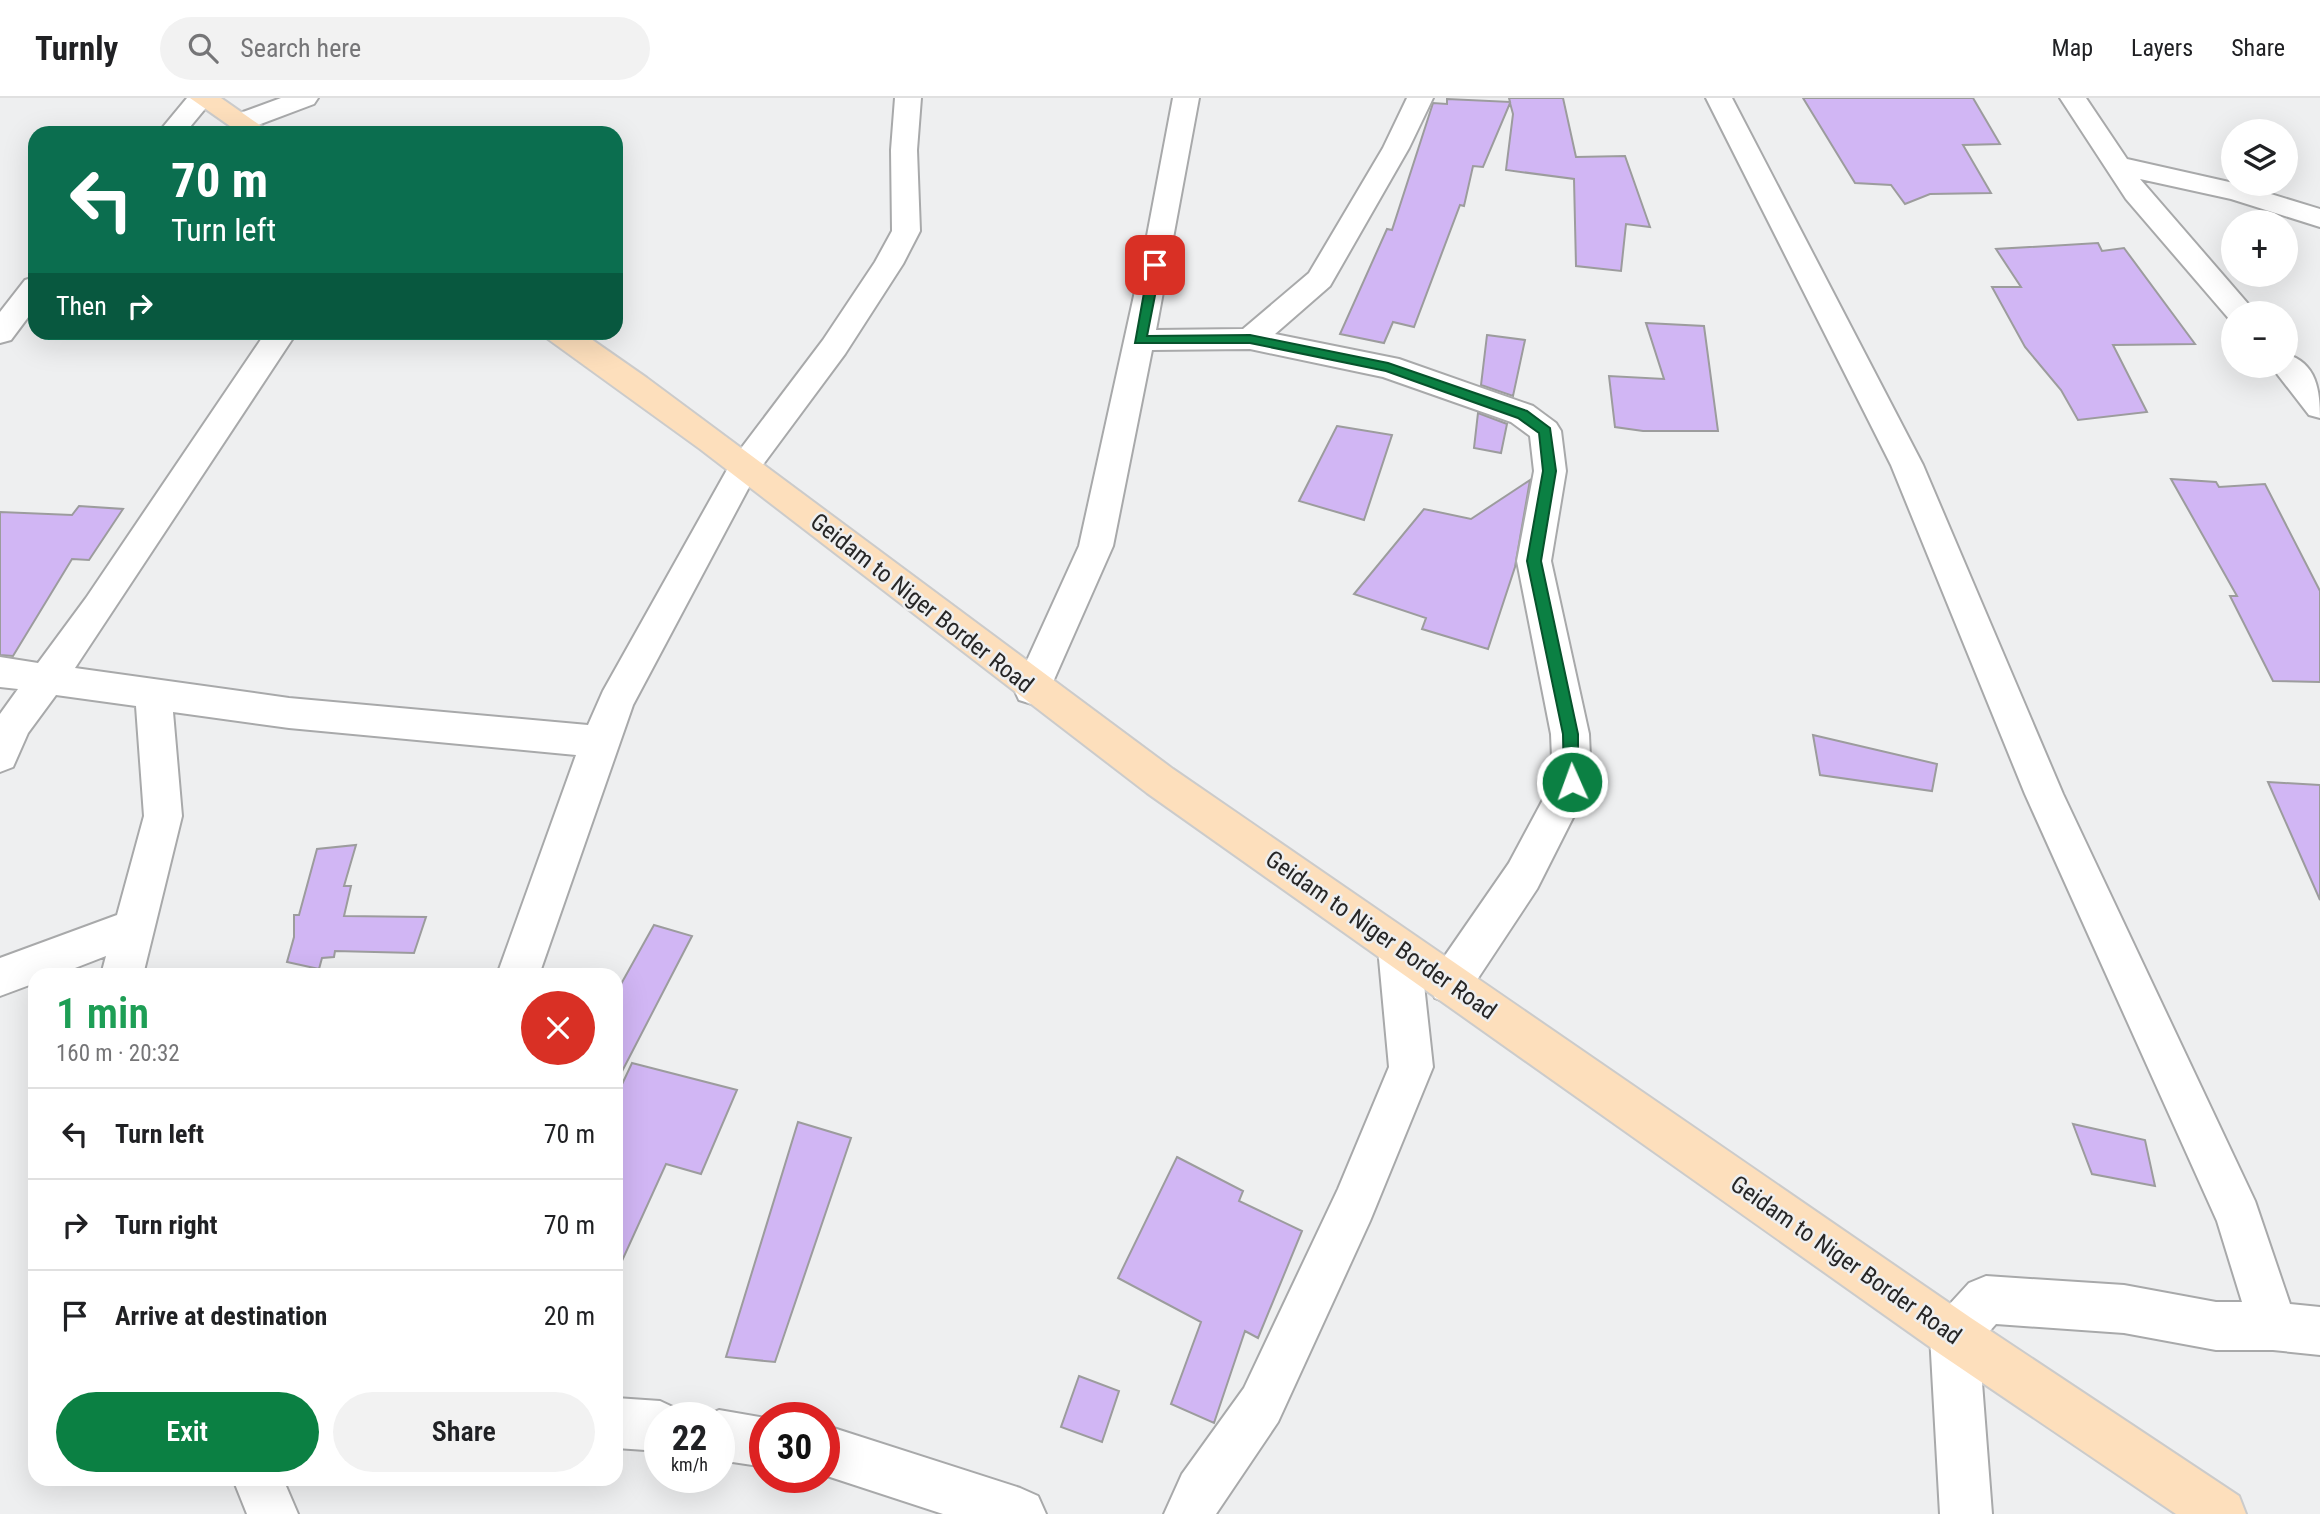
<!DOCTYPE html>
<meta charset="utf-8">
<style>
body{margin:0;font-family:"Roboto Condensed",sans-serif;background:#f2f2f2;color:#202124;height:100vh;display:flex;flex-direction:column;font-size:26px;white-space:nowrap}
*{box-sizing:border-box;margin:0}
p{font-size:23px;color:#757577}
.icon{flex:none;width:38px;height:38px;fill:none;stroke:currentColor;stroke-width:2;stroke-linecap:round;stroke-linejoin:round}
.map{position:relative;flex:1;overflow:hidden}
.details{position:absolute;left:28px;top:870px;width:595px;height:518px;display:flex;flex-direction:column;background:#fff;border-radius:21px;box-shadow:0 7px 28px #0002}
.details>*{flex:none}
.top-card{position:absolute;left:28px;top:28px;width:595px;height:214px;border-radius:21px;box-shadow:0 7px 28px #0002;background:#0b6e4f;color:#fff;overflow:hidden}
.fabs{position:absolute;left:2221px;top:21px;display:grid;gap:14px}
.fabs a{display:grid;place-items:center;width:77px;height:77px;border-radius:50%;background:#fff;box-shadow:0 7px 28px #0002;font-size:35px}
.speed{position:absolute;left:644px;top:1304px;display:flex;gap:14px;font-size:35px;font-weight:700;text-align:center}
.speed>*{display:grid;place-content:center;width:91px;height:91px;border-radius:50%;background:#fff;box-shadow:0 7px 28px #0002;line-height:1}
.speed small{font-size:18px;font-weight:400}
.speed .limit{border:10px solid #d22;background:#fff;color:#111}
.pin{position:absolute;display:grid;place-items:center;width:60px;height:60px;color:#fff;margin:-30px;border-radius:14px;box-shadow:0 4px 10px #0006}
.me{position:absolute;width:77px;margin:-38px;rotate:358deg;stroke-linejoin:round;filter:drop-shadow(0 0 5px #0008)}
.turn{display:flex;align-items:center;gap:24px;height:147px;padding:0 28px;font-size:32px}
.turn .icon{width:91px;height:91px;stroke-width:2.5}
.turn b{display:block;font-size:49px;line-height:60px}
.then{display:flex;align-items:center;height:66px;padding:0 28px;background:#0003;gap:14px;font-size:26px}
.round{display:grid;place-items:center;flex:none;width:74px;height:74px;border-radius:37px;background:#f2f2f2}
.overview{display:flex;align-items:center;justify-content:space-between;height:119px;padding:0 28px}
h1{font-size:42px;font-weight:600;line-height:52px;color:#1e9e55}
.cta{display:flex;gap:14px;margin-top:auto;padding:14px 28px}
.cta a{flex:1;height:80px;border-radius:42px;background:#0b8043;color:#fff;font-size:28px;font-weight:600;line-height:80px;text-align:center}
.cta a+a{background:#f2f2f2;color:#202124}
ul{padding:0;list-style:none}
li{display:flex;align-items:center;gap:21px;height:91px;padding:0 28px;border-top:2px solid #e0e0e0}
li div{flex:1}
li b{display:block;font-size:26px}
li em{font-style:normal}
header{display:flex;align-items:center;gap:42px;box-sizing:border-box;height:98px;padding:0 35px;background:#fff;border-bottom:2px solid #e0e0e0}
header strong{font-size:33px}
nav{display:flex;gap:38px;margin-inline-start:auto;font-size:24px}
.search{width:490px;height:63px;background:#f2f2f2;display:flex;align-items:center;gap:18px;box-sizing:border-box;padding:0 24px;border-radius:38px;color:#757577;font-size:26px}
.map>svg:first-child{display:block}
.building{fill:#d1b6f4;stroke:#9c9c9d;stroke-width:2}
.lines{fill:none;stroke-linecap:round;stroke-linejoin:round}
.street-casing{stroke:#a8a9aa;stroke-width:4}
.primary-casing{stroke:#cbcbcb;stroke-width:4}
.street{fill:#fff;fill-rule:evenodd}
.primary{fill:#fddfbc;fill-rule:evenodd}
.route{fill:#0b8043;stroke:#07532c;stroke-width:2}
.labels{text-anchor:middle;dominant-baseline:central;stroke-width:5;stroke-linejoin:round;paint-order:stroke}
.street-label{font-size:24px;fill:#262626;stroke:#eeeff0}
</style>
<header>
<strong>Turnly</strong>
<div class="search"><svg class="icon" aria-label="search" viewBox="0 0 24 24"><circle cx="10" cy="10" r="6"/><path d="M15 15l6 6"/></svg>Search here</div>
<nav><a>Map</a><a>Layers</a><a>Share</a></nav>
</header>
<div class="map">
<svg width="2320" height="1416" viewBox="0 0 2320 1416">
<rect width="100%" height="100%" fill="#eeeff0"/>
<!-- building -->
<path class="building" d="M1509,0H1563L1576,59L1625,58L1650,129L1626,126L1621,173L1576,168L1574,81L1506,72L1513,16L1510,5L1483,69L1473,68L1464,108L1460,107L1414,229L1393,224L1384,245L1340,236L1387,131L1392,132L1433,5L1447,6V1L1510,4Z
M1803,0H1973L2000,46L1963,47L1991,95L1930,96L1905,106L1891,87L1855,85Z
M2098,145L2102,153L2124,150L2195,246L2113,247L2147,314L2078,322L2061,292L2025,249L1992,189H2021L1996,151Z
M1646,225L1704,228L1718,333H1643L1615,329L1609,278L1664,281Z
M1487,237L1525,242L1513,298L1481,287Z
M1478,315L1507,326L1501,355L1474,350Z
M1337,328L1392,337L1364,422L1299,403Z
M2171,381L2216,384L2219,389L2265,386L2320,493V584L2273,583L2230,498H2237Z
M1530,382L1515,469L1488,551L1422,531L1426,520L1354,496L1424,411L1471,421Z
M79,408L123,411L89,462L72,461L13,558L0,557V414L72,417Z
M1813,637L1937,666L1932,693L1820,677Z
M2268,684L2320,687V802Z
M356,747L344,788H351L344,818L426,819L414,855L335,853L334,859L322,860L319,871L287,864L294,839V817H299L317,751Z
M654,827L692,838L616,985V895Z
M632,965L737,992L701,1076L666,1066L616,1176V999Z
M798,1024L851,1040L775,1264L726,1259Z
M2073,1026L2145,1042L2155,1088L2092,1076Z
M1177,1059L1243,1093L1239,1103L1302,1133L1258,1240L1245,1233L1214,1325L1171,1306L1201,1224L1118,1180Z
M1079,1278L1119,1293L1102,1344L1061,1329Z"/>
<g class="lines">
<!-- street casing -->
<g class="street-casing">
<path id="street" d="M187,0H214L185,35H158Z
M281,0H318L314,6L250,30H232L228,24L232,18Z
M895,0H921L917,52L920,133L903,166L845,256L756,376L633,607L539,877H497L576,657L289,630L173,614L182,718L143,877H101L106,858L57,877H35V885L0,898V860L117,817L144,718L136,608L56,597L28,635L13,669L0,674V616L18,591L0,589V559L38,565L86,500L266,234H297L75,570L289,600L588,627L603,593L733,361L823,242L875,164L892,133L891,52Z
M1173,0H1199L1156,232L1243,231L1309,175L1383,50L1407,0H1433L1409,50L1330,188L1275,236L1399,261L1533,308L1556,325L1561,333L1566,373L1551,463L1589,636L1591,684L1537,791L1465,900L1450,906L1435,900L1429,886L1435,872L1509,765L1553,683L1551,636L1517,463L1534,373L1530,338L1511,324L1383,279L1250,251L1152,252L1113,448L1045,602L1032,606L1019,602L1014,591L1079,448L1146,143Z
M1706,0H1732L1923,367L2063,696L2255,1103L2290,1206L2320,1209V1257L2273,1252H2216L2124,1235L1996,1226L1979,1245L1992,1416H1940L1930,1237L1937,1220L1969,1185L1986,1178L2124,1187L2216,1204H2242L2217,1123L2025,696L1891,367Z
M2060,0H2086L2127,61L2238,86L2320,111V129L2231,101L2140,81L2256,215H2233V223L2230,222L2126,101Z
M35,179V210L11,242L0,245V214L25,182Z
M2286,256C2317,265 2320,293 2320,320L2309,317L2271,268H2286Z
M1399,831L1413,837L1420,850L1433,969L1370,1123L1278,1324L1216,1416H1164L1182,1376L1244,1290L1338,1091L1389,969L1378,850L1385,837Z
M616,1300L660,1303L677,1311L681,1320H660V1353L616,1350Z
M719,1312L766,1320L765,1369L719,1362V1320H701Z
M824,1327L1020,1390L1038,1398L1046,1416H943L824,1377Z
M233,1381H283L298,1416H247Z"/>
</g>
<!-- primary casing -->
<g class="primary-casing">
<path id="primary" d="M190,0H221L271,35H240Z
M544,234H581L647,280L1173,671L1971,1220L2239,1398L2246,1416H2176L1937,1254L1147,695L700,351L548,241Z"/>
</g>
<!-- street -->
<use href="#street" class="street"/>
<!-- primary -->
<use href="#primary" class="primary"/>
</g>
<!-- route -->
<path class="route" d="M1155,164L1161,167L1147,238L1250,237L1388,265L1527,313L1550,330L1556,373L1541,463L1578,636V689H1566L1564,684L1563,636L1527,463L1543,373L1539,335L1518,320L1386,273L1250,245H1135L1149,167Z"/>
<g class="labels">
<!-- street labels -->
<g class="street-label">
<text transform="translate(922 505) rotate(38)">Geidam to Niger Border Road</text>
<text transform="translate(1381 837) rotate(35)">Geidam to Niger Border Road</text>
<text transform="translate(1846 1162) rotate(35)">Geidam to Niger Border Road</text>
</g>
</g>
</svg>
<div class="fabs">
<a><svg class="icon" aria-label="layers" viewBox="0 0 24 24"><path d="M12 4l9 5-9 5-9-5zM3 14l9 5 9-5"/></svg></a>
<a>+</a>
<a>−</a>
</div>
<div class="speed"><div>22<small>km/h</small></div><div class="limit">30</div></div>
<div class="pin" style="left:1155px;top:167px;background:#d93025"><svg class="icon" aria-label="arrive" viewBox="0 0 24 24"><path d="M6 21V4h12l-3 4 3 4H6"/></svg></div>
<svg class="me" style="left:1572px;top:684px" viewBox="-20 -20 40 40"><circle r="17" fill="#0b8043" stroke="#fff" stroke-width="3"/><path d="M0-11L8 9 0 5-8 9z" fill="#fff"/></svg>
<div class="top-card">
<div class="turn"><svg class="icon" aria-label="left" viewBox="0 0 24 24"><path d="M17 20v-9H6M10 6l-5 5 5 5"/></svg><div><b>70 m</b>Turn left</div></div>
<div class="then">Then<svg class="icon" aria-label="right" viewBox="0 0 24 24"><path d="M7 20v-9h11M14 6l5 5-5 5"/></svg></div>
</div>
<section class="details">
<div class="overview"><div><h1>1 min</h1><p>160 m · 20:32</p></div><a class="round" style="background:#d93025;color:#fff"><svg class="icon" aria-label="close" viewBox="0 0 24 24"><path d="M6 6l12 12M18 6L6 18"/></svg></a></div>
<ul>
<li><svg class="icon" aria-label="left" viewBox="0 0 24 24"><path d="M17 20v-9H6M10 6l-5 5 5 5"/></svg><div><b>Turn left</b></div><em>70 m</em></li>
<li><svg class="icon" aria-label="right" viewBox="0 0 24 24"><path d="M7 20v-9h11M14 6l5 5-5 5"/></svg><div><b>Turn right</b></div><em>70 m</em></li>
<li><svg class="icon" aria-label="arrive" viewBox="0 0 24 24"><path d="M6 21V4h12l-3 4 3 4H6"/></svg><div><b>Arrive at destination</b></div><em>20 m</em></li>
</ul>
<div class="cta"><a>Exit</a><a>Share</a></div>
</section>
</div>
